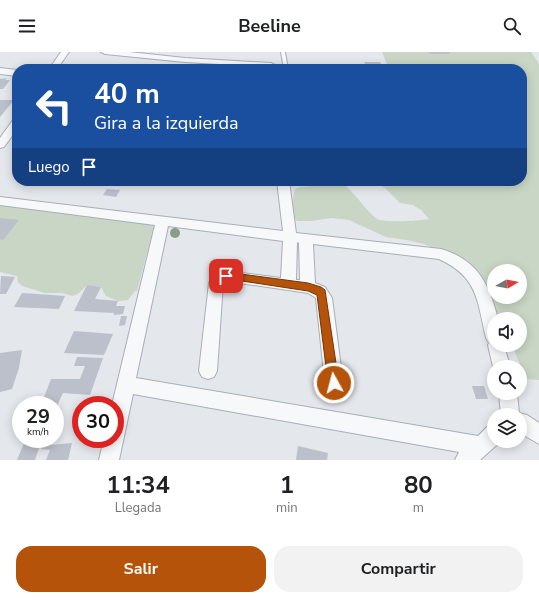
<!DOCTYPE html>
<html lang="es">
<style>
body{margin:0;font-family:"Nunito Sans",sans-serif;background:#f2f2f2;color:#202124;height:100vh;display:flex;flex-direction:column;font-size:15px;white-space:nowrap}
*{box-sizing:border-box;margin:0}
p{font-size:13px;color:#757577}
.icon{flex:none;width:22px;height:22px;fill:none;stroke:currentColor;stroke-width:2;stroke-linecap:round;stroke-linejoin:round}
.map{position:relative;height:408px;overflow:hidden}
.drawer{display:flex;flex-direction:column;background:#fff;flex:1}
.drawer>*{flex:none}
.guide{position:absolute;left:12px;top:12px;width:515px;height:122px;border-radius:16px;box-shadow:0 2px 10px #0003;background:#1a4fa0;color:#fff;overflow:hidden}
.needle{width:26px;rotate:81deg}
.controls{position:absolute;left:487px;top:212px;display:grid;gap:8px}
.controls a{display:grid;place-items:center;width:40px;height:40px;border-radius:50%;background:#fff;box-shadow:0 2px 10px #0003;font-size:20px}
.speed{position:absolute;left:12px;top:344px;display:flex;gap:8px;font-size:20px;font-weight:700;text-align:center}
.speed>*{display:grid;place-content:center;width:52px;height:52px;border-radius:50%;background:#fff;box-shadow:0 2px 10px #0003;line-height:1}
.speed small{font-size:10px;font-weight:400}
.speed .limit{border:6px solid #d22;background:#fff;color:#111}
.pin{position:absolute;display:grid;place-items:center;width:34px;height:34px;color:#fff;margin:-17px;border-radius:8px;box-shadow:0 2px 6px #0006}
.me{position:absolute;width:44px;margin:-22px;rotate:353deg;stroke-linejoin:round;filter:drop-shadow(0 0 3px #0008)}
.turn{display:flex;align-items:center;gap:14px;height:84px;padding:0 16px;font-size:18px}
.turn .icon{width:52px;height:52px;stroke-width:2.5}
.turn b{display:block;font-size:28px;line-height:34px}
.then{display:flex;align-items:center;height:38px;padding:0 16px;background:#0003;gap:8px;font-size:15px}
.eta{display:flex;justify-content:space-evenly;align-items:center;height:68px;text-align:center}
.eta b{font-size:24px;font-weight:700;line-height:28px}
.action{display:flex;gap:8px;margin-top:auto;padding:8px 16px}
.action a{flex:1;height:46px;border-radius:16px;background:#b45309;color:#fff;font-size:16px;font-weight:700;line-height:46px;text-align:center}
.action a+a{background:#f2f2f2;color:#202124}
header{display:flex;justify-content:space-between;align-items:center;height:52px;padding:0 16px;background:#fff;font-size:18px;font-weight:700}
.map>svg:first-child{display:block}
.green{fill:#c9d6c5;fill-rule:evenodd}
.building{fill:#bbc0ca}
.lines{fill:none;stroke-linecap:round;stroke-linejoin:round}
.lane-casing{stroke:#a9aeb7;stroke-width:2}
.street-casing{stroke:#a9aeb7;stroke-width:2}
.lane{fill:#f7f8fa;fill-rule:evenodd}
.street{fill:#f7f8fa;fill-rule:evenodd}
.tree{fill:#899d89}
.route{fill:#b45309;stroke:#753606}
</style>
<header><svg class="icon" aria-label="menu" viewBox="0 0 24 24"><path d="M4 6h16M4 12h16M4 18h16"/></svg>Beeline<svg class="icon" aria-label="search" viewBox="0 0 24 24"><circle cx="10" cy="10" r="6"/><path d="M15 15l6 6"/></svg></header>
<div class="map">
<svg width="539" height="408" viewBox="0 0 539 408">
<rect width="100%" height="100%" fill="#e4e7ec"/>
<!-- green -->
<path class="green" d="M382,0H531L539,12V328L526,327L512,293H520V267H500L487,236L455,205L424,192L407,188L386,185L349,168L331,166L311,169H297C290,161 292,147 295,137C306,132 315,137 324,129C328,129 333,128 337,129C351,133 365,159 377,167C384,171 421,169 429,167L421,158L413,153L400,151L385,136L372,129H522V17H389ZM494,219H520V245H494Z
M0,149L150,169L154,175L137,239H135L128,248L118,249L106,244L101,235L87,233L79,241L73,244L62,241H45L22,234L18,230L17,224L0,220Z"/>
<!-- building -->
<path class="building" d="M429,0H449L451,2H430Z
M364,10H380L383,17H359L358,14H366Z
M7,26L5,28H10L3,37H0V27Z
M0,48H14L0,65Z
M107,137L120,138L116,145L103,143Z
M0,166L19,168L3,188L0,187Z
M1,224L15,225L6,242H0Z
M87,233L101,235L95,247L118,249L116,254H125L123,262L114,263V261L74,259Z
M22,241L37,242L65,244L59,257L14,255Z
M121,264H127L125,273L119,274Z
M74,279L113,282L104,303L64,301Z
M22,298L19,316L12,337L0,340V301Z
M77,305L103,306L90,343L63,341L55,358V353H41L51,327H80L85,314H74Z
M472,334H484L488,347H476Z
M44,387H53L51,393L72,391L68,408H46L50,398L41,397Z
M41,390L35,408H17L24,391Z
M298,394L328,401L327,408H296Z"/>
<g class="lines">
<!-- lane casing -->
<g class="lane-casing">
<path id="lane" d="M281,0H285L288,17H284Z"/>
</g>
<!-- street casing -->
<g class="street-casing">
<path id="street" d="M61,0H69L57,17H49Z
M101,0H129L185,6L271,11L275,13L271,15L185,10L105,2Z
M0,16L17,18V24L0,22Z
M17,67V77L4,95L0,96V86L13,68Z
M277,129H289L296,181L441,197C478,208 489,232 498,267H494V293H504L510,315H494V319L488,293L489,291L486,286C477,248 478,225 439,207L313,192L315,231L325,235L332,246L343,331L340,337L334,339L328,337L325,331L316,246L308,241L226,229L223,231L217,319L214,325L208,327L202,325L199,319L209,231L214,222L226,219L281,226L283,189L168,174L136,326L478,384L487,375L494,372V389H501L480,408H455L459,400L133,342L119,408H99L104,387H115V353H112L155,173L0,153V145L283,179ZM297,190L299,191L300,228H296Z
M499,341H517L519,361L527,363L539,371V392L520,381V363H501Z"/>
</g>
<!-- lane -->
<use href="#lane" class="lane"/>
<!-- street -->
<use href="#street" class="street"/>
</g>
<!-- trees -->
<circle class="tree" cx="175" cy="181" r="5"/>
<!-- route -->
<path class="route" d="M226,220L308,231L321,235L325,238L339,331L338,335L334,336L329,335L328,331L317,243L308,239L222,226L221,224Z"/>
</svg>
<div class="controls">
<a><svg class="needle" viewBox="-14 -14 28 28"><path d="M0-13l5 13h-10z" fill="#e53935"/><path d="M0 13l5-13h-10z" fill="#757577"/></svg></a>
<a><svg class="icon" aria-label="sound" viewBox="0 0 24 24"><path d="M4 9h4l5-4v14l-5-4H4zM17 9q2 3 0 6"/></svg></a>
<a><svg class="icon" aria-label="search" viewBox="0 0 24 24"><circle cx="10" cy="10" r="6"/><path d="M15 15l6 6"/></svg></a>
<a><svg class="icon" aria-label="layers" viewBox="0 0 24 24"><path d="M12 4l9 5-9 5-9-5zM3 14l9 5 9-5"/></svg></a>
</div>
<div class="speed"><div>29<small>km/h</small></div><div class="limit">30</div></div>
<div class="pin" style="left:226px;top:224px;background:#d93025"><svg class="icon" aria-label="arrive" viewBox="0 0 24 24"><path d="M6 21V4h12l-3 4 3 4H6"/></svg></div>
<svg class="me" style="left:334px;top:331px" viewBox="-20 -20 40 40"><circle r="17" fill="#b45309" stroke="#fff" stroke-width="3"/><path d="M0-11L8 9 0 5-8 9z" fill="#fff"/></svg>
<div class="guide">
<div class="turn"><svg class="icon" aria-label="left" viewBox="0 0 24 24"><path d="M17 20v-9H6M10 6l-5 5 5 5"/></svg><div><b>40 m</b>Gira a la izquierda</div></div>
<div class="then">Luego<svg class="icon" aria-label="arrive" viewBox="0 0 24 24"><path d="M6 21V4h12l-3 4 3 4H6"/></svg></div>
</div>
</div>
<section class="drawer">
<div class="eta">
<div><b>11:34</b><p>Llegada</p></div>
<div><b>1</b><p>min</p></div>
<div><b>80</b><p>m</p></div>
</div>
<div class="action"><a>Salir</a><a>Compartir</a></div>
</section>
